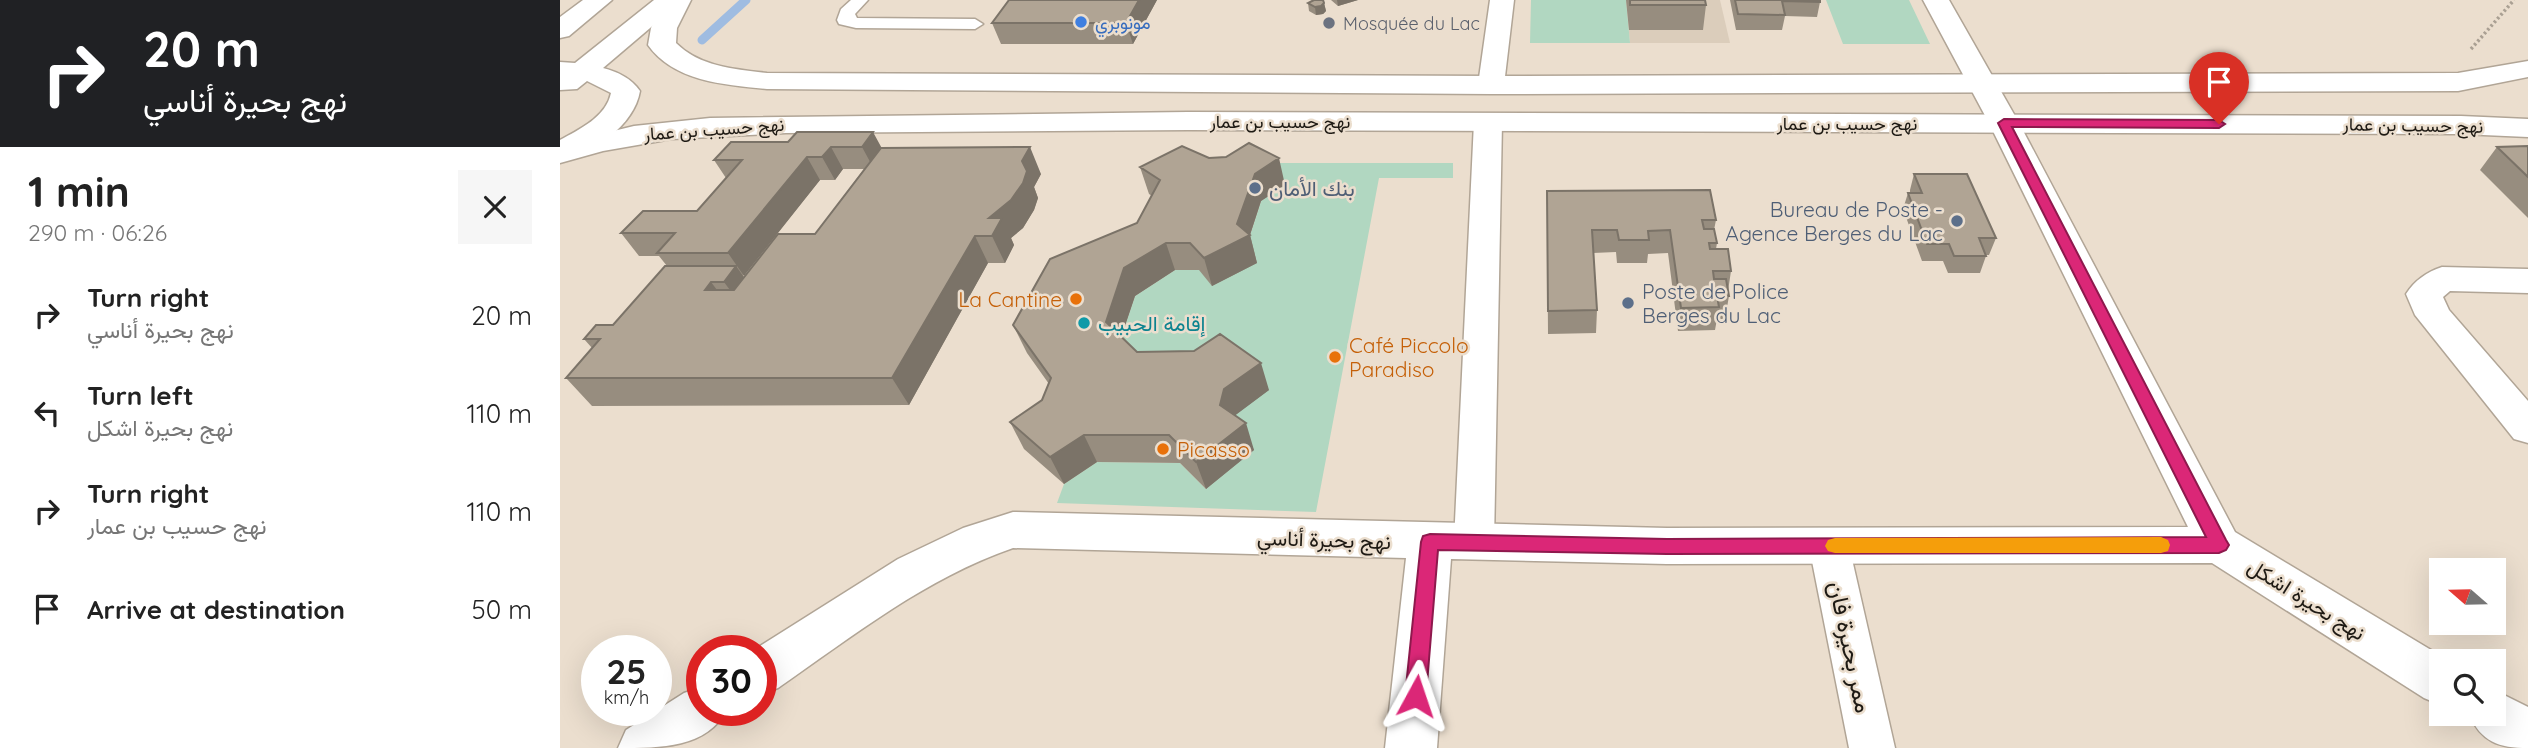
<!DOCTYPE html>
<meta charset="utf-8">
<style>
body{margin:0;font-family:Quicksand,Vazirmatn,sans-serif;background:#f6f6f6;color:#222;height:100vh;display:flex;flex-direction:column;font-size:26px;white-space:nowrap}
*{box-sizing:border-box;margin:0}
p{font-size:23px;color:#767676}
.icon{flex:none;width:38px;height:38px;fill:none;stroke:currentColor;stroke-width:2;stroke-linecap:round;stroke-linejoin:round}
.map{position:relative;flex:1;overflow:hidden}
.details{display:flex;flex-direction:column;background:#fff;width:560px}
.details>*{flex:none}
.top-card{background:#202124;color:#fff;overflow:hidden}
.needle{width:46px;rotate:290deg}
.fabs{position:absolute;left:1869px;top:558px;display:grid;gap:14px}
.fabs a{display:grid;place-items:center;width:77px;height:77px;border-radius:0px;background:#fff;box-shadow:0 7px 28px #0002;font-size:35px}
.speed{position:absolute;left:21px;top:635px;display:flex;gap:14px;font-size:35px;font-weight:700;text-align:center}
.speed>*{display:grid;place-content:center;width:91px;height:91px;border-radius:50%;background:#fff;box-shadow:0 7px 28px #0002;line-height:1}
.speed small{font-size:18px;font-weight:400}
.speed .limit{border:10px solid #d22;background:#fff;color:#111}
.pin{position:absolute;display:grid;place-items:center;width:60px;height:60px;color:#fff;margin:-72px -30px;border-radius:50% 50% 50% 0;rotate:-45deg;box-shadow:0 0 7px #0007}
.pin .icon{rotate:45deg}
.me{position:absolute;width:77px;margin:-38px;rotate:5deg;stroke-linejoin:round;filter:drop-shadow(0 0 5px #0008)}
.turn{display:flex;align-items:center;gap:24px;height:147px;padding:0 28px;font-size:32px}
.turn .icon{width:91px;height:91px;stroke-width:2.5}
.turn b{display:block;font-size:49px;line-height:60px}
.round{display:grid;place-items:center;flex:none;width:74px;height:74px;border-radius:0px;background:#f6f6f6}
.summary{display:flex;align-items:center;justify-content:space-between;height:119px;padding:0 28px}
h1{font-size:42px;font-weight:700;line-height:52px}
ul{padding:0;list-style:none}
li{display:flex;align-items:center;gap:21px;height:98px;padding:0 28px}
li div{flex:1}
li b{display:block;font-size:26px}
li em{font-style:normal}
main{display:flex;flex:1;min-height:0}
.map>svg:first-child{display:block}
.medical{fill:#dbcdbb}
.green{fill:#b1d7c1}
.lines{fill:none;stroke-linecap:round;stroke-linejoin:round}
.stream{stroke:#9fbce1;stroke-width:9}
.service-casing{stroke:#b1a596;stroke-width:3}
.pedestrian-casing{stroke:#b1a596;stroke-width:3}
.minor-casing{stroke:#b1a596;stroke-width:3}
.secondary-casing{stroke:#b1a596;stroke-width:3}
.trunk-casing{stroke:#b1a596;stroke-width:3}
.path{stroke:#aaa093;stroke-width:3.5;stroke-dasharray:2.5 2.5;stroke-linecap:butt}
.service{fill:#fff;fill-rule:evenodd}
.pedestrian{fill:#fff;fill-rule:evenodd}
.minor{fill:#fff;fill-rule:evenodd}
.secondary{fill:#fff;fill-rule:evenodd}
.trunk{fill:#fff;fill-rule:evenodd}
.wall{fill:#978d7f;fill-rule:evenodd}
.shaded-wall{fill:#7b7368}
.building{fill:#b0a494;stroke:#7b7368;stroke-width:2}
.route{fill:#db2777;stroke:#8e194d;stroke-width:2}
.slow{fill:#f59e0b}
.shop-dot{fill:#3f7fe0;stroke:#ebdece;stroke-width:2.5}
.worship-dot{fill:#6b7280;stroke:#ebdece;stroke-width:2.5}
.service-dot{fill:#5c6f8a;stroke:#ebdece;stroke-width:2.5}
.food-dot{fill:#e8710a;stroke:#ebdece;stroke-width:2.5}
.culture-dot{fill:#0f9aa8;stroke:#ebdece;stroke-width:2.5}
.labels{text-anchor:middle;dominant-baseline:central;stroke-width:5;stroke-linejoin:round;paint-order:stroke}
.far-shop-label{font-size:18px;fill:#366cbe;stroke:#ebdece;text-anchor:start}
.far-worship-label{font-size:18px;fill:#5b616d;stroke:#ebdece;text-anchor:start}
.far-street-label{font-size:18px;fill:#1e1a14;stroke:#ebdece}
.service-label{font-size:21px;fill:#4e5e75;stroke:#ebdece;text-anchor:start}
.food-label{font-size:21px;fill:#c56008;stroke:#ebdece;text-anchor:start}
.culture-label{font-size:21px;fill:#0d838f;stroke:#ebdece;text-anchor:start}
.street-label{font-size:21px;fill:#1e1a14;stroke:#ebdece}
.near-street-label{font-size:24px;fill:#1e1a14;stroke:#ebdece}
</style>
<main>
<section class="details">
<div class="top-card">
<div class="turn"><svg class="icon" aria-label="right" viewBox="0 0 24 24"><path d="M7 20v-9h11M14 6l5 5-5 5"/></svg><div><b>20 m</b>نهج بحيرة أناسي</div></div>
</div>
<div class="summary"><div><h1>1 min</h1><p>290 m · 06:26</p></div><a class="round"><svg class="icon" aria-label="close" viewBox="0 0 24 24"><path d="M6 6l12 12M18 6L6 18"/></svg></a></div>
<ul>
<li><svg class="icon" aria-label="right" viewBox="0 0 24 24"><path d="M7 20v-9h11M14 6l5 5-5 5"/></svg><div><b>Turn right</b><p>نهج بحيرة أناسي</p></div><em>20 m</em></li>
<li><svg class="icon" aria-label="left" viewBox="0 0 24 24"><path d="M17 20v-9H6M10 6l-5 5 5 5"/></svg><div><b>Turn left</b><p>نهج بحيرة اشكل</p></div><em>110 m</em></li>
<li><svg class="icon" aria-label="right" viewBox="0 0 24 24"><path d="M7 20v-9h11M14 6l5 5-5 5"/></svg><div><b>Turn right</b><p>نهج حسيب بن عمار</p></div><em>110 m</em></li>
<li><svg class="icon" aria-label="arrive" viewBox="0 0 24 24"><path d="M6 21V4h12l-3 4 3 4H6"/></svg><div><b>Arrive at destination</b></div><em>50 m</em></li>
</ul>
</section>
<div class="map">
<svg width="1968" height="748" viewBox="0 0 1968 748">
<rect width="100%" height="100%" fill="#ebdece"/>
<!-- medical -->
<path class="medical" d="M1066,0H1160L1170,43H1070Z"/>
<!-- green -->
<path class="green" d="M971,0H1066L1070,43H970Z
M1266,0H1349L1370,44H1283Z
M695,163H893V178H819L756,512L497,503L504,484L537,462L620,463L646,489L643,379L557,350L575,296L615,270H639L685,251L701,201L724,185Z"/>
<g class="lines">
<!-- stream -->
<path class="stream" d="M142,40L186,0"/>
<!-- service casing -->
<g class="service-casing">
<path id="service" d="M291,0H308L295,14L297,18L415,19L423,24L415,29L296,28L279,24L277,20L281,9Z"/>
</g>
<!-- pedestrian casing -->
<g class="pedestrian-casing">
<path id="pedestrian" d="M930,0H954L944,85L940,90L931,93L922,90L918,85Z
M928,114L938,116L942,122L934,542L928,554L914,559L900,554L894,542L914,122L918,116Z
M1269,529L1283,534L1289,546L1335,748H1289L1249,546L1255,534Z"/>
</g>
<!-- minor casing -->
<g class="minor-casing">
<path id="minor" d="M1363,0H1389L1459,123L1675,532L1891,662H1881V705L1864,698L1652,563L1107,564L891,559L877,748H825L846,558L453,548C366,578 293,636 218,688L201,694V651H192L338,559L403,528L453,512L1107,528L1628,527L1429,123Z
M1882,267L1968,269V293L1890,291L1883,297L1889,310L1968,401V443L1954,439L1855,315L1846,294C1855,280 1867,272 1882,267Z
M142,687V710H167C146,748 102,748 58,748L66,730L124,693Z
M1934,690L1968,707V748C1939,748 1921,742 1909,714H1934Z"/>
</g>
<!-- secondary casing -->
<g class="secondary-casing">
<path id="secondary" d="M105,0H131L117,28L116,43C140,67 175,69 207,73L931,76L1898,73L1968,61V77L1898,91L931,94L207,89C166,85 114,82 88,45L91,28Z
M628,112L1901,116L1968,119V137L1901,134L628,130L226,133L112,139L43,151L0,163V144L74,126L150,118Z"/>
</g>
<!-- trunk casing -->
<g class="trunk-casing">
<path id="trunk" d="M23,0H52L9,36L0,38V17Z
M94,0H123L43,68C58,72 71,78 80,91C74,126 33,153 0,161V140C20,129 46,117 51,93L27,81L17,89L0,90V62L15,63Z"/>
</g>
<!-- path -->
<path class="path" d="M1911,49L1954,0"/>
<!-- service -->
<use href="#service" class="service"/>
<!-- pedestrian -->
<use href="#pedestrian" class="pedestrian"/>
<!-- minor -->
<use href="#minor" class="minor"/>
<!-- secondary -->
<use href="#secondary" class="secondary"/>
<!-- trunk -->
<use href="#trunk" class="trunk"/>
</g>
<!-- wall -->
<path class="wall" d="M449,0H597L573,44H441L432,23Z
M771,0H798L778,6Z
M1066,0H1145L1146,5L1143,30H1069Z
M1170,0H1260V2L1257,17L1225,16L1222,30H1176Z
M748,3H764L766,11L763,14L756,15L749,11Z
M228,142L321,148L481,174L474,187L478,198L474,210L463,228L451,238L454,245L445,263H428L349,405L32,406L6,378L32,348L24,339L53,325L107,266L99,256H79L61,233L137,211L166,178L154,160ZM283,169H304L255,234L184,277L183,276L260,180H275Z
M1968,146V218L1920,170L1937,147Z
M649,158L725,185L701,201L690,235L697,263L652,286L639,270H615L575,296L561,337L577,352L709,390L675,415L694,450L646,489L620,463L537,462L504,484L464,449L450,422L482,400L489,384L467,353L453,325L577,223L592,196L589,194L580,167Z
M1354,174L1436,238L1429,255H1426V256L1420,273H1388L1383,261H1362L1343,209L1348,193H1350V190Z
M987,191L1156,220L1154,230L1157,243L1156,249L1171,271L1168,291L1169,296L1165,319H1157L1155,330L1118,331L1108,253L1088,254L1087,263H1057L1056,252L1033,253L1037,310L1036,333L988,334Z"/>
<!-- shaded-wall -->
<path class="shaded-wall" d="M579,0H597L573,44L566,23Z
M777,0H798L778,6Z
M764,3L766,11L763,14L756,15L755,7Z
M313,132L325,154L314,169L302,147Z
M271,147L283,169L275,180L262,157Z
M470,147L481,174L474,187L478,198L474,210L463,228L451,238L454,245L445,263L432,236L429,218Z
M247,157L260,180L184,276L168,253Z
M719,158L725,185L701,201L690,235L697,263L652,286L644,258L695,174Z
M415,236L428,263L349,405L332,378Z
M606,243L615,270L575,296L557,350L546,322L564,268Z
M176,266L196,294L184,309L164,282Z
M151,282L172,310L145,290Z
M701,363L709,390L673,417L660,405L664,389Z
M686,423L694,450L646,489L636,462Z
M524,435L537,462L504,484L490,457Z"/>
<!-- building -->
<path class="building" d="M449,0H579L566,23H432Z
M754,0H763L764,3L761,6L755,7L748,3Z
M1070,0H1145L1146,5H1070Z
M1175,0H1260V2L1222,1L1225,15L1178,14Z
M237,132H313L302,147H271L262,157H247L168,253H97L115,233H61L83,211H137L182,160H154L171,142H228Z
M689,143L719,158L695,174L677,224L690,235L644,258L630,243H606L564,268L546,322L577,352L634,351L660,334L701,363L664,389L660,405L686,423L636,462L609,435H524L490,457L450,422L482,400L491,378L453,325L490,259L577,223L600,180L580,167L622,146L649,158L666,157Z
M1968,146V177L1937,147Z
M470,147L462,161L467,171L463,183L451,200L429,218H442L432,236H415L332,378H6L40,339H24L36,325H53L105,266H176L164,282H151L145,290H174L218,234H255L321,148Z
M1354,174H1407L1436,238H1419L1426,256H1394L1389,244H1367L1348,193H1362Z
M1150,190L1156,220H1142L1144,229H1154L1157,243H1149L1150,249H1168L1171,271H1153L1154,279H1166L1169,296H1157L1159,307L1121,308L1110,230L1088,231L1089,240H1059L1057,230H1032L1037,310L988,311L987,191Z"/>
<!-- route -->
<path class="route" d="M1444,119L1659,120L1665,124L1659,128L1452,127L1666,540L1669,545L1666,550L1659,553L1107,554L878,550L866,696L863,703L856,706L848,703L845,696L861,542L863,536L870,534L1107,539L1646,537L1438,123Z"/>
<!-- slow -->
<path class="slow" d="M1601,537L1608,540L1610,545L1608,551L1601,553H1275L1268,551L1265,546L1268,540L1275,538Z"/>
<!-- markers -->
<circle class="shop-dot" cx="521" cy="22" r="7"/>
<circle class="worship-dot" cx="769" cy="23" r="7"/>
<g class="service-dot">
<circle cx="695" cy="188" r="7"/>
<circle cx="1397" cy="221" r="7"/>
<circle cx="1068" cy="303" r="7"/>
</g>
<g class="food-dot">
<circle cx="516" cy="299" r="7"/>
<circle cx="775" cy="357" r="7"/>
<circle cx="603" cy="449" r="7"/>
</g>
<circle class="culture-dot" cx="524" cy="323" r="7"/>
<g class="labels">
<!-- far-shop labels -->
<g class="far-shop-label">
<text x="535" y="22">مونوبري</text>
</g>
<!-- far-worship labels -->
<g class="far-worship-label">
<text x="783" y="23">Mosquée du Lac</text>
</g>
<!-- far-street labels -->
<g class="far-street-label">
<text x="720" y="121">نهج حسيب بن عمار</text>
<text x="1287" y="123">نهج حسيب بن عمار</text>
<text transform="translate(1853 125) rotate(1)">نهج حسيب بن عمار</text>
<text transform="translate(154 129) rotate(-4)">نهج حسيب بن عمار</text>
</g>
<!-- service labels -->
<g class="service-label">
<text x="709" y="188">بنك الأمان</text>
<text x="1383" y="209" text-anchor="end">Bureau de Poste -<tspan x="1383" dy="24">Agence Berges du Lac</tspan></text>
<text x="1082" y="291">Poste de Police<tspan x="1082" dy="24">Berges du Lac</tspan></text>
</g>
<!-- food labels -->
<g class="food-label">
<text x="502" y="299" text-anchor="end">La Cantine</text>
<text x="789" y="345">Café Piccolo<tspan x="789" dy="24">Paradiso</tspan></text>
<text x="617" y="449">Picasso</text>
</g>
<!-- culture labels -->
<g class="culture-label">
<text x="538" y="323">إقامة الحبيب</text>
</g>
<!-- street labels -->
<g class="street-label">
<text transform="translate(764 539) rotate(2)">نهج بحيرة أناسي</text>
<text transform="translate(1747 599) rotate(32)">نهج بحيرة اشكل</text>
</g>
<!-- near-street labels -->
<g class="near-street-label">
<text transform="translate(1291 647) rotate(78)">ممر بحيرة فان</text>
</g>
</g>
</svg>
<div class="fabs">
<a><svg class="needle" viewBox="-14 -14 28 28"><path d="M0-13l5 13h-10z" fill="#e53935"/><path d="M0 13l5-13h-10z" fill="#767676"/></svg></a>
<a><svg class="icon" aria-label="search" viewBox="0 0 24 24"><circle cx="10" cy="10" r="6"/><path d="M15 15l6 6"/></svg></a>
</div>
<div class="speed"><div>25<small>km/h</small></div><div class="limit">30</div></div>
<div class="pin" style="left:1659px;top:124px;background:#d93025"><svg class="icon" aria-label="arrive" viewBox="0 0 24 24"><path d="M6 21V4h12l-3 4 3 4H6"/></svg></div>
<svg class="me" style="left:856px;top:696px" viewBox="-20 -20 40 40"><path d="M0-17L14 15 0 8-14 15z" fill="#db2777" stroke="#fff" stroke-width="4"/></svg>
</div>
</main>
